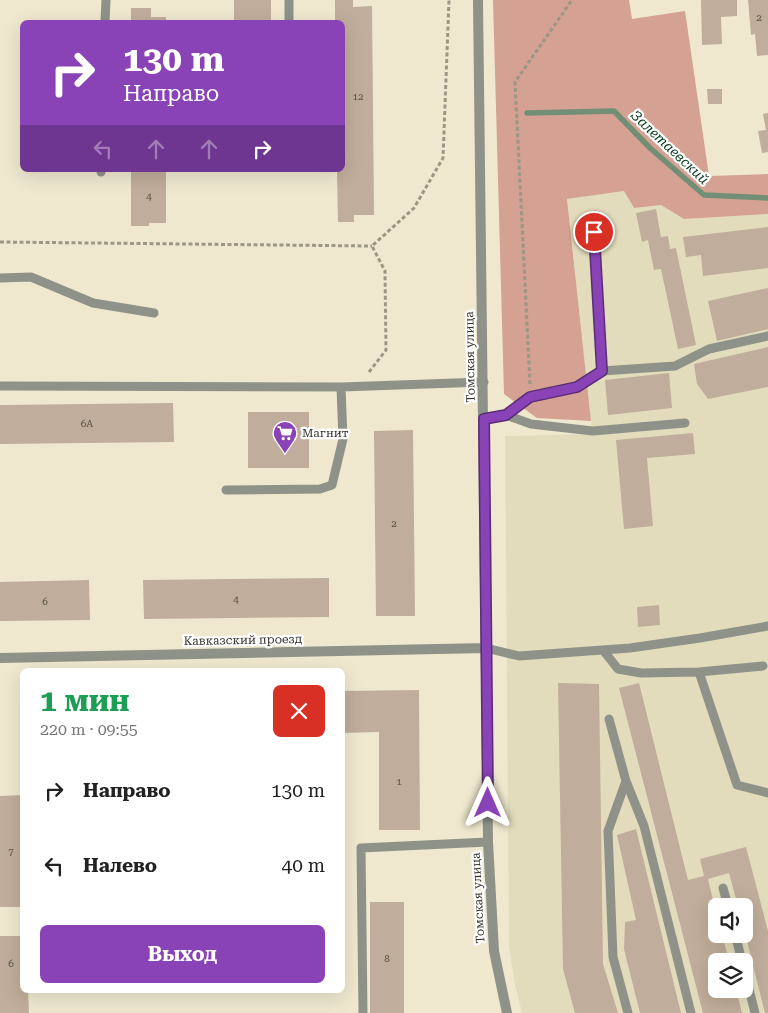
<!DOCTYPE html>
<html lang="ru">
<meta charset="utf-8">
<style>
body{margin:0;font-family:"Roboto Serif",serif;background:#f6f6f6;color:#222;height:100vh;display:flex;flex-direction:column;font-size:19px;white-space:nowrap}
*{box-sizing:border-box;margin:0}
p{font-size:16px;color:#767676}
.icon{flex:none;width:28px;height:28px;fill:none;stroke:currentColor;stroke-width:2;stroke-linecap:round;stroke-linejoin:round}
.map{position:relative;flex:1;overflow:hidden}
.side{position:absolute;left:20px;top:668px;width:325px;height:325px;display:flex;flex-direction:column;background:#fff;border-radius:8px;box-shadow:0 5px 20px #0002}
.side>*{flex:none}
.guide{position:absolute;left:20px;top:20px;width:325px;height:152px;border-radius:8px;box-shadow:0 5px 20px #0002;background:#8a43b6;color:#fff;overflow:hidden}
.tools{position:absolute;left:708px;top:898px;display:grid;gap:10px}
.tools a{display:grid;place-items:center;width:45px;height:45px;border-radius:8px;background:#fff;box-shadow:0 5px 20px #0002;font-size:25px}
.pin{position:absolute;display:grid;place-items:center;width:42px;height:42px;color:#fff;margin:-21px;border:2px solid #fff;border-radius:50%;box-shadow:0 1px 5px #0007}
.me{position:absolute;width:55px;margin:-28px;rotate:0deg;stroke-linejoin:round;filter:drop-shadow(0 0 4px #0008)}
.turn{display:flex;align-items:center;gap:18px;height:105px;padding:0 20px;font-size:22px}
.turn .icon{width:65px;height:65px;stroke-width:2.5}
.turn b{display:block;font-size:35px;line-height:42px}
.lanes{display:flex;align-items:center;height:48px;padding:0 20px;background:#0003;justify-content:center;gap:25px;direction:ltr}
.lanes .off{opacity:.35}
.round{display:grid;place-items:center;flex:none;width:52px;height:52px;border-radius:8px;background:#f6f6f6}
.summary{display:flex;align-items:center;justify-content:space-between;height:85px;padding:0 20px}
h1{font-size:30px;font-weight:700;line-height:38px;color:#1e9e55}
.action{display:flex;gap:10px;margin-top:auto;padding:10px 20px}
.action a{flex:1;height:58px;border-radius:8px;background:#8a43b6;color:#fff;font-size:20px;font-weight:700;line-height:58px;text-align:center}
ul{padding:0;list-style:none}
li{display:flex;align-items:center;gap:15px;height:75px;padding:0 20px}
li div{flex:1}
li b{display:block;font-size:19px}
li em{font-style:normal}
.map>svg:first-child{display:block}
.built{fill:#e3dcbc;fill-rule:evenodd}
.forest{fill:#d4a193}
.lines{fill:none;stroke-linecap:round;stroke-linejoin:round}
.stream{stroke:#728e75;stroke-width:5.5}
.building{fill:#c0ad9b}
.path{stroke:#9c9785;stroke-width:3;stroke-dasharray:4 2.5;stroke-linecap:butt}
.lane{stroke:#8e9288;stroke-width:9}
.street{stroke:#8e9288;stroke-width:10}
.route-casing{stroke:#5a2c76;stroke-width:12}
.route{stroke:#8a43b6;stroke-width:9}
.labels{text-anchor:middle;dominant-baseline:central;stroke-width:4.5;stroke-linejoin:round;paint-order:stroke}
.number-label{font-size:10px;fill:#585146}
.street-label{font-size:12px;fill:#353229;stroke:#fff}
.poi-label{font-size:12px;fill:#353229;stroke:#fff;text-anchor:start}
.water-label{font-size:14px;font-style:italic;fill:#05391b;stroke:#fff}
</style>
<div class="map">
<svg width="768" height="1013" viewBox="0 0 768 1013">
<rect width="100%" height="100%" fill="#efe8cf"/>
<!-- built -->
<path class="built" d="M624,191L634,208L661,205L684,219L768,214V1013H522L515,985L509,947L505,436L591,434V421L567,199ZM716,906H744V934H716ZM716,961H744V989H716Z"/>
<!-- forest -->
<path class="forest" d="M493,0H629L632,19L685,11L709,176L768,174V214L684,219L661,205L634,208L624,191L567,199L591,421L537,418L504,394Z"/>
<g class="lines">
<!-- stream -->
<path class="stream" d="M527,113L614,111L650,148L704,195L768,198"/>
</g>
<!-- building -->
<path class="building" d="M234,0H271V22H234Z
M335,0H353V7L372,6L374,215H354V222H338L337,170H342V22H335Z
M701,0H737V16L721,17L722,44L702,45Z
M748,0H768V55L757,56L755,34L751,35Z
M131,8H151V17H166V22H131Z
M707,89H722V104H708Z
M768,113V152L762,153L758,131L766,130L763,114Z
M131,170H166V223H149V226H131Z
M656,209L661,237L668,236L670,249L676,248L696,345L678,349L661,269L654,270L648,240L642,242L636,213Z
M768,227V268L703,276L701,255L686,257L683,237Z
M768,288V329L717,341L708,301Z
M768,347V387L708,399L697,384L694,364Z
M669,373L672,408L608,415L605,380Z
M173,403L174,442L0,444V405Z
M248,412H309V468H248Z
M413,430L415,616H376L374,431Z
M693,433L695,454L647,458L653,526L624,529L616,440Z
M329,578V617L144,619L143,580Z
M89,580L90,620L0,621V582Z
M659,605L660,625L638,627L637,607Z
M558,683L599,684L603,964L618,1013H575L563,969Z
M639,683L688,880L704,876L700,859L746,847L768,931V1013H765L744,929V906H738L729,873L708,879L716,913V934H722L729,961H716V989H736L742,1013H703L619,688Z
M419,690L420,830H379V732L342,733V691Z
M22,795V907H0V796Z
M636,829L681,1013H640L624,949L625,922L636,920L617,835Z
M370,902H404V1013H370Z
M0,936H22V990H28L29,1013H0Z"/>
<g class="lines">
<!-- path -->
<path class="path" d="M0,242L372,246
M369,372L386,350L385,271L372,246L414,208L443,158L449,0
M530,384L515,82L572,0"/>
<!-- lane -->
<path class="lane" d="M105,22L106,0
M289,22V0
M101,172V170
M594,232L602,371
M0,278L31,277L93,303L154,313
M0,386L341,387L484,382
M506,415L530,397L577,387L602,371L675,366L709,349L768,336
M483,419L506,415L531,424L593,431L685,423
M226,490L320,489L332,485L343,439L341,387
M486,648L519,656L630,648L700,638L768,626
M603,650L618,669L641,673L699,672L737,785L768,793
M699,672L763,666
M609,719L626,781L644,826L691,1013
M626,781L608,831L613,957L628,1013
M723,888L728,906
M735,934L742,961
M744,969L755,1013
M363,1013L361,848L488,842"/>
<!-- street -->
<path class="street" d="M478,0L488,842L494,951L507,1013
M0,658L486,648"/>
</g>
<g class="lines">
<!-- route casing -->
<g class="route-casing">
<path id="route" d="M488,803L484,419L506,415L530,397L577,387L602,371L594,232"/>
</g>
<!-- route -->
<use href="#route" class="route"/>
</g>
<!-- icons -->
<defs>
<g id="supermarket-pin" transform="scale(1.25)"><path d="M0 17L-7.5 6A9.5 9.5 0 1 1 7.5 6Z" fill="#8a43b6" stroke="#fff"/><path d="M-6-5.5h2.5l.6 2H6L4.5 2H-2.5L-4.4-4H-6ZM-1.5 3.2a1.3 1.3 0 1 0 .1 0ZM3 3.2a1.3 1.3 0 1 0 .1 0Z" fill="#fff"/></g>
</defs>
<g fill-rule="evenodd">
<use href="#supermarket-pin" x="285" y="433"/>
</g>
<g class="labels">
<!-- number labels -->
<g class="number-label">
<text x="759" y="17">2</text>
<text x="358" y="96">12</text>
<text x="149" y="196">4</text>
<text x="87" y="423">6А</text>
<text x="394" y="523">2</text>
<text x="236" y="599">4</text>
<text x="45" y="601">6</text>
<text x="399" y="781">1</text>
<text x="11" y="851">7</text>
<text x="387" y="958">8</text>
<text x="11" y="963">6</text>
</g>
<!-- street labels -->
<g class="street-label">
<text transform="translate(470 357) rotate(-91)">Томская улица</text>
<text transform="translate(243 640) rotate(-1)">Кавказский проезд</text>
<text transform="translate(478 898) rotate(-93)">Томская улица</text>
</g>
<!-- poi labels -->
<g class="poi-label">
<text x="302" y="433">Магнит</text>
</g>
<!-- water labels -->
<g class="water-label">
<text transform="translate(670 147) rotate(43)">Залетаевский</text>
</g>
</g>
</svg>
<div class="tools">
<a><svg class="icon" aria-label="sound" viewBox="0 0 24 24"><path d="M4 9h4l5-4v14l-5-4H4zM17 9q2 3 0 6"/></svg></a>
<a><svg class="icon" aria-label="layers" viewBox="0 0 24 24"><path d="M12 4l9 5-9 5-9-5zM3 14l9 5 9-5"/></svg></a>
</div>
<div class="pin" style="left:594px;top:232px;background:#d93025"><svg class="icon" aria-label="arrive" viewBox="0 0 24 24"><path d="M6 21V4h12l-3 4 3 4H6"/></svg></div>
<svg class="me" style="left:488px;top:803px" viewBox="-20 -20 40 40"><path d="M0-17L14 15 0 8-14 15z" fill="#8a43b6" stroke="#fff" stroke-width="4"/></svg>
<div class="guide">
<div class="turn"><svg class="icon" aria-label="right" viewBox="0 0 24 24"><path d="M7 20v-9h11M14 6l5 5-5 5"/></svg><div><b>130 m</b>Направо</div></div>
<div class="lanes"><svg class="icon off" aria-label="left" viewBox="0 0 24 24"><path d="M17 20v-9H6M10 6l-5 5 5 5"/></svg><svg class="icon off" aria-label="ahead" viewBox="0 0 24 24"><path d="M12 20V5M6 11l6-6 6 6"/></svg><svg class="icon off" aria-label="ahead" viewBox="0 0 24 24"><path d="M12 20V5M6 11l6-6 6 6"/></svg><svg class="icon" aria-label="right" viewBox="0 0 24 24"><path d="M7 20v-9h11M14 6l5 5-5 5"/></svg></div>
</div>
<section class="side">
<div class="summary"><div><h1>1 мин</h1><p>220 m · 09:55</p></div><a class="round" style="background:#d93025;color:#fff"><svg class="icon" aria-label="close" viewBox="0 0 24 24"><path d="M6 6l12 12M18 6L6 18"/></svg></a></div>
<ul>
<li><svg class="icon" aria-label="right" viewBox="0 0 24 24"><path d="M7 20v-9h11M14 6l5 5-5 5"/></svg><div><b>Направо</b></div><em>130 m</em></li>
<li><svg class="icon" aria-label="left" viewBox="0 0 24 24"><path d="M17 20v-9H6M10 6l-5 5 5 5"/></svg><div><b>Налево</b></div><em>40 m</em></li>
</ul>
<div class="action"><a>Выход</a></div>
</section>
</div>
